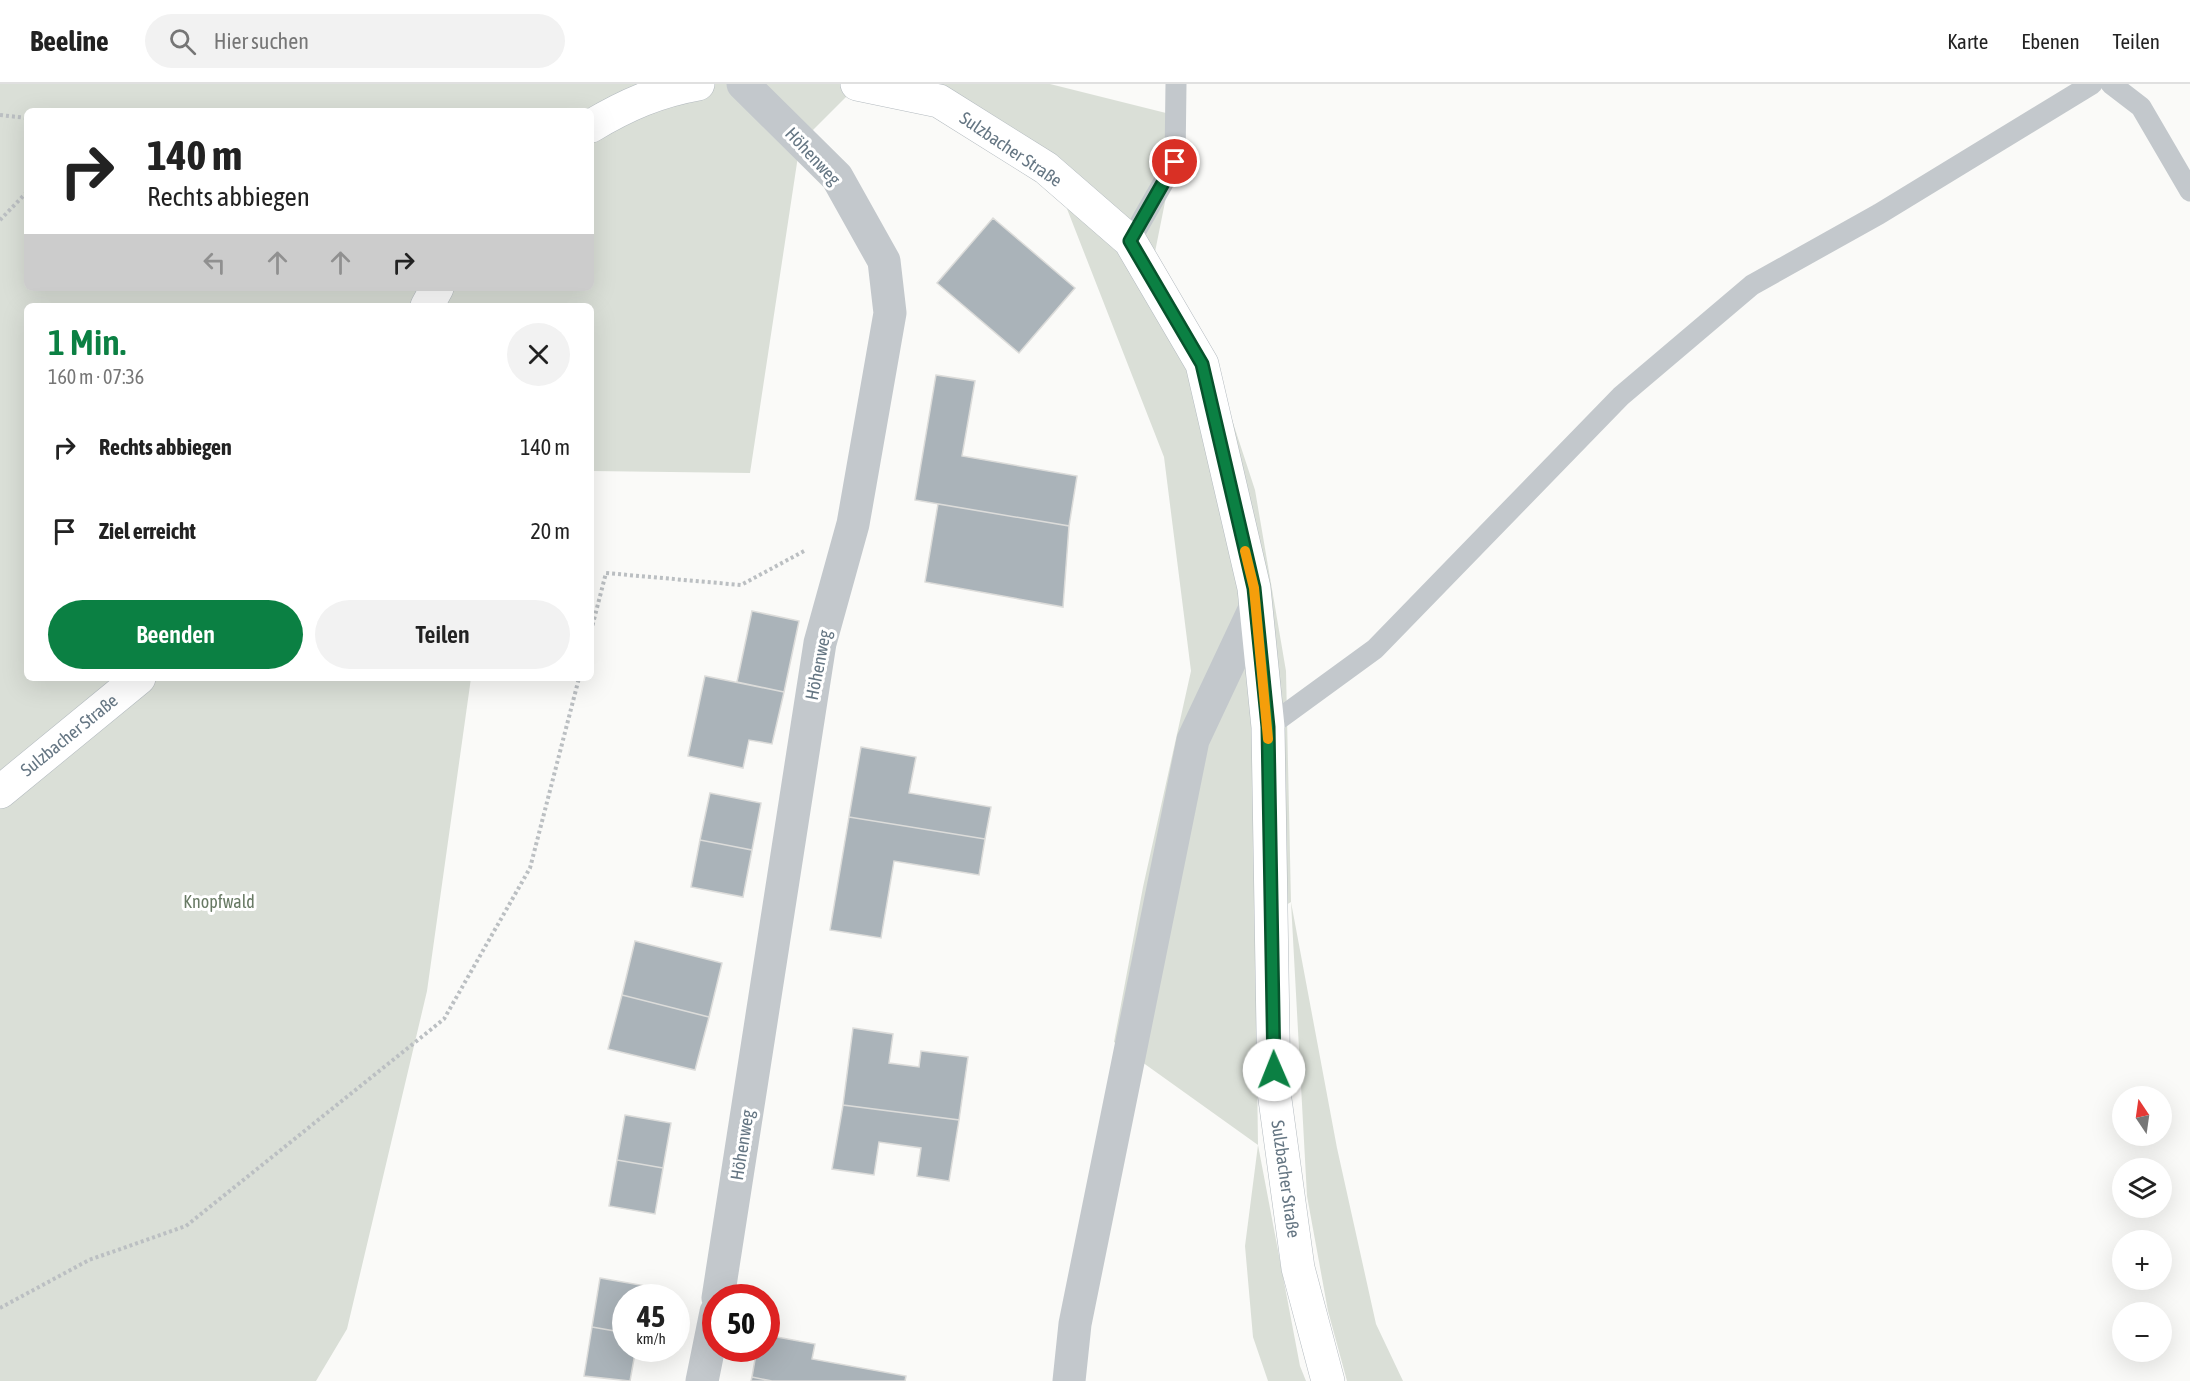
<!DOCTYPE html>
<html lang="de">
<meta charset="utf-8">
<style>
body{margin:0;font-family:"Asap Condensed",sans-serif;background:#f2f2f2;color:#222;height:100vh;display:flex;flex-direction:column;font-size:22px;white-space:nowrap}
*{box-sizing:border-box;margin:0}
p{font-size:20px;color:#767676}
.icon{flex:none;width:33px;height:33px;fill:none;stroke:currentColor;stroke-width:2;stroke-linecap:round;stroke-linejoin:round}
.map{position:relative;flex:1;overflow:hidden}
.details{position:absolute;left:24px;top:219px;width:570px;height:378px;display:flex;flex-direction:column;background:#fff;border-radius:9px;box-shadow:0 6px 24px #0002}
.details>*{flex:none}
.guide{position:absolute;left:24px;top:24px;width:570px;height:183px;border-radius:9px;box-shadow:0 6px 24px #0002;background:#fff;color:#222;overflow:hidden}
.needle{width:39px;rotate:347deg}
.buttons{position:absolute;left:2112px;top:1002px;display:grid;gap:12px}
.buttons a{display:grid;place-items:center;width:60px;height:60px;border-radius:50%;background:#fff;box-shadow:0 6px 24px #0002;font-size:30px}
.speed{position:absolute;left:612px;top:1200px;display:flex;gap:12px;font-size:30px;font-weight:700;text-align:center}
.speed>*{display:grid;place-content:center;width:78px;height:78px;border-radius:50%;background:#fff;box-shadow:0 6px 24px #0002;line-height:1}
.speed small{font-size:15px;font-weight:400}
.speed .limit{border:9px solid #d22;background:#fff;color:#111}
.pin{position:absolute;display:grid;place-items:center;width:51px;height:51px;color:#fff;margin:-26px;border:3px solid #fff;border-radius:50%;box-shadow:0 2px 6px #0007}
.me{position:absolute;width:66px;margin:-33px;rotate:359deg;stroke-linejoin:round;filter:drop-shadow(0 0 4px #0008)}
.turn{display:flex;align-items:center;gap:21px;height:126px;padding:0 24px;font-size:27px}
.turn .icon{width:78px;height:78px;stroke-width:2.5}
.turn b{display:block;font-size:42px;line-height:51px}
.lanes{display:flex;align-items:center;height:57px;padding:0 24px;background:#0003;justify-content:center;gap:30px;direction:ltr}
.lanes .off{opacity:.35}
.round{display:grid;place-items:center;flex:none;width:63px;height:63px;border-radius:32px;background:#f2f2f2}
.overview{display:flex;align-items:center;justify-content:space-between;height:102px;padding:0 24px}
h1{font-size:36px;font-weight:600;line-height:45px;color:#0b8043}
.action{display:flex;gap:12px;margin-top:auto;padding:12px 24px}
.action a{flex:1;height:69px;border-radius:36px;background:#0b8043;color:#fff;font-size:24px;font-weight:600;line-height:69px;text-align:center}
.action a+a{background:#f2f2f2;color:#222}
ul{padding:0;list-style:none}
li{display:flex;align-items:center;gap:18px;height:84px;padding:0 24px}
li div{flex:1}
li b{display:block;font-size:22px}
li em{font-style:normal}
header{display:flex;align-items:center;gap:36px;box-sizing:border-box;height:84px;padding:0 30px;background:#fff;border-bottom:2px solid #e0e0e0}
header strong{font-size:28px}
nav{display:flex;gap:33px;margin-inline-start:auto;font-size:21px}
.search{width:420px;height:54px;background:#f2f2f2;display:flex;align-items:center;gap:15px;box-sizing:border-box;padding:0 21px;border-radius:33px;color:#767676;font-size:22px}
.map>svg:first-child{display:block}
.green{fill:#dadfd7;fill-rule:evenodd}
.building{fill:#aab3b9;stroke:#dcdcda;stroke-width:1.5}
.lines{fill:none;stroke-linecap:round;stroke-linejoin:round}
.secondary-casing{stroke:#b3babf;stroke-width:34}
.path{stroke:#bbbfc2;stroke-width:4;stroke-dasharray:3 3;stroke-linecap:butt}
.lane{stroke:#c3c8cc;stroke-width:21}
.street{stroke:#c3c8cc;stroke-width:33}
.secondary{stroke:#fff;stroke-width:33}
.route-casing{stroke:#07532c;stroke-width:15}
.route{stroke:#0b8043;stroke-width:10}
.slow{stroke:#f59e0b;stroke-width:10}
.labels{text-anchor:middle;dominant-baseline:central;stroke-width:6;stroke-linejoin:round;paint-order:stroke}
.street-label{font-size:18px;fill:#657683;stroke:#fff}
.park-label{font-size:18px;fill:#687a64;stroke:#fff}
</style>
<header>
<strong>Beeline</strong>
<div class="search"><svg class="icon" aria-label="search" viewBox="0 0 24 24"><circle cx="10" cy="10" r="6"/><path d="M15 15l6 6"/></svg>Hier suchen</div>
<nav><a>Karte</a><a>Ebenen</a><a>Teilen</a></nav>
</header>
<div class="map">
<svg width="2190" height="1297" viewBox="0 0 2190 1297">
<rect width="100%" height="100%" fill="#fafaf8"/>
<!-- green -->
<path class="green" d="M0,0H859L800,59L750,389L591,387V222H27V594H471L427,907L347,1245L316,1297H0ZM27,27H591V204H27Z
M896,0H1050L1182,33L1155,168L1221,302L1255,406L1286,587L1291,818L1337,1064L1376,1240L1403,1297H1347L1328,1227L1307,1112L1291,818L1255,840L1258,1061L1300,1282L1306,1297H1268L1253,1253L1245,1162L1258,1061L1114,958L1143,803L1191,587L1164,373L1053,89Z"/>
<!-- building -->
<path class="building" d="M993,134L1075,204L1019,269L937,199Z
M936,291L975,297L962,372L1077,392L1069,442L915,416Z
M938,420L1069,442L1063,523L925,498Z
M752,527L799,537L784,608L737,598Z
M705,592L784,608L772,660L749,656L743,684L688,672Z
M861,663L916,673L909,709L991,723L985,755L849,733Z
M710,709L761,719L752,766L700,756Z
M849,733L985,755L979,791L894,777L881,854L830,846Z
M700,756L752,766L743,813L691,803Z
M635,857L722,879L709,933L622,911Z
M622,911L709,933L695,986L608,965Z
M853,944L893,950L889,979L919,983L921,967L968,973L959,1036L843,1021Z
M843,1021L959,1036L949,1097L917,1092L921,1064L879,1058L874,1091L832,1085Z
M625,1031L671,1039L663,1084L617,1076Z
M617,1076L663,1084L655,1130L609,1122Z
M600,1194L646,1202L644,1214H626V1249L592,1243Z
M592,1243L626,1249V1264H636L630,1297L584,1292Z
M766,1251L815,1260L812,1275L906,1292L905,1297H772L752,1293L757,1264H766Z
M752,1293L772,1297H751Z"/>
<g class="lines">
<!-- secondary casing -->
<g class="secondary-casing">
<path id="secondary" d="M857,0L939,17L1046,84L1130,157L1202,280L1254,504L1268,643L1274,1008L1298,1184L1328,1297
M591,42C626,21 658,7 698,0
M427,222L437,204
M0,708L139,594"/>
</g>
<!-- path -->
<path class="path" d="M0,31L27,34
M0,136L27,108
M591,547L606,489L741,501L806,466
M0,1224L89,1176L186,1142L444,935L530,784L579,594"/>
<!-- lane -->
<path class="lane" d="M2111,0L2141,23L2190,107
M1130,157L1175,78L1176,0
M1268,643L1375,565L1621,312L1752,201L1879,130L2092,0"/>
<!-- street -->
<path class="street" d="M718,1214L820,559L853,440L890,229L884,177L837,93L743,0
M702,1297L716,1228
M1069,1297L1075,1240L1193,656L1255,524"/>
<!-- secondary -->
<use href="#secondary" class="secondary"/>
</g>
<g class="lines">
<!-- route casing -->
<g class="route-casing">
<path id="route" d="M1175,78L1130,157L1202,280L1254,504L1268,643L1274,986"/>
</g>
<!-- route -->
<use href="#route" class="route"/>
<!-- slow -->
<path class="slow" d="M1245,467L1254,504L1268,655"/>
</g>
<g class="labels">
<!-- street labels -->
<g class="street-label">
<text transform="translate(1011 65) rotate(34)">Sulzbacher Straße</text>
<text transform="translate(813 72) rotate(47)">Höhenweg</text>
<text transform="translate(818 581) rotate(-79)">Höhenweg</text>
<text transform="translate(69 651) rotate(-39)">Sulzbacher Straße</text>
<text transform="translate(742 1061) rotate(-81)">Höhenweg</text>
<text transform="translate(1286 1095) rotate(82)">Sulzbacher Straße</text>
</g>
<!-- park labels -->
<g class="park-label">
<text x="219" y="817">Knopfwald</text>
</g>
</g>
</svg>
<div class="buttons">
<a><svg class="needle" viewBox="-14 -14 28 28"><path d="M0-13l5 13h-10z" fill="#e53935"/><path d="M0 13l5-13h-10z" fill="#767676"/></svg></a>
<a><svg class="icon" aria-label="layers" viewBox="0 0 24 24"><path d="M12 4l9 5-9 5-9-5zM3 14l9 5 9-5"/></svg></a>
<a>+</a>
<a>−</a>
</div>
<div class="speed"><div>45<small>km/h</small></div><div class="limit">50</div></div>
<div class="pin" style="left:1175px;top:78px;background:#d93025"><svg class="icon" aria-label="arrive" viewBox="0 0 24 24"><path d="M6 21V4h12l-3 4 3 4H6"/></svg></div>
<svg class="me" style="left:1274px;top:986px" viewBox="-20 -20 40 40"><circle r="19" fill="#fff"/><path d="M0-13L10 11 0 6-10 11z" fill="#0b8043"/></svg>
<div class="guide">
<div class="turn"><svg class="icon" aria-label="right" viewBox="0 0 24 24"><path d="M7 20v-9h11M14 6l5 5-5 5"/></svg><div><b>140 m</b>Rechts abbiegen</div></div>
<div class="lanes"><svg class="icon off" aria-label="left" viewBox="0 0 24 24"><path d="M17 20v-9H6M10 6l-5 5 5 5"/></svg><svg class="icon off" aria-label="ahead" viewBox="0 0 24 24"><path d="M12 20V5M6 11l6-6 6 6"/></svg><svg class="icon off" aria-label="ahead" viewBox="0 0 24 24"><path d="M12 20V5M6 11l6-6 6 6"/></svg><svg class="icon" aria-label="right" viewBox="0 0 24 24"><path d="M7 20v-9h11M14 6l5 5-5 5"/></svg></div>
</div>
<section class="details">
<div class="overview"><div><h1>1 Min.</h1><p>160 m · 07:36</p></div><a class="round"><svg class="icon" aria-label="close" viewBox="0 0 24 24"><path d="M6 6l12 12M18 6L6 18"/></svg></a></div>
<ul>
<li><svg class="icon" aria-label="right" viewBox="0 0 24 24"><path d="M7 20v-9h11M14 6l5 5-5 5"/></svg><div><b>Rechts abbiegen</b></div><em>140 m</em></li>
<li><svg class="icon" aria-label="arrive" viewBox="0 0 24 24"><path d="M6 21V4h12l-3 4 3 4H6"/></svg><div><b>Ziel erreicht</b></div><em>20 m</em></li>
</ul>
<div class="action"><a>Beenden</a><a>Teilen</a></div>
</section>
</div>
